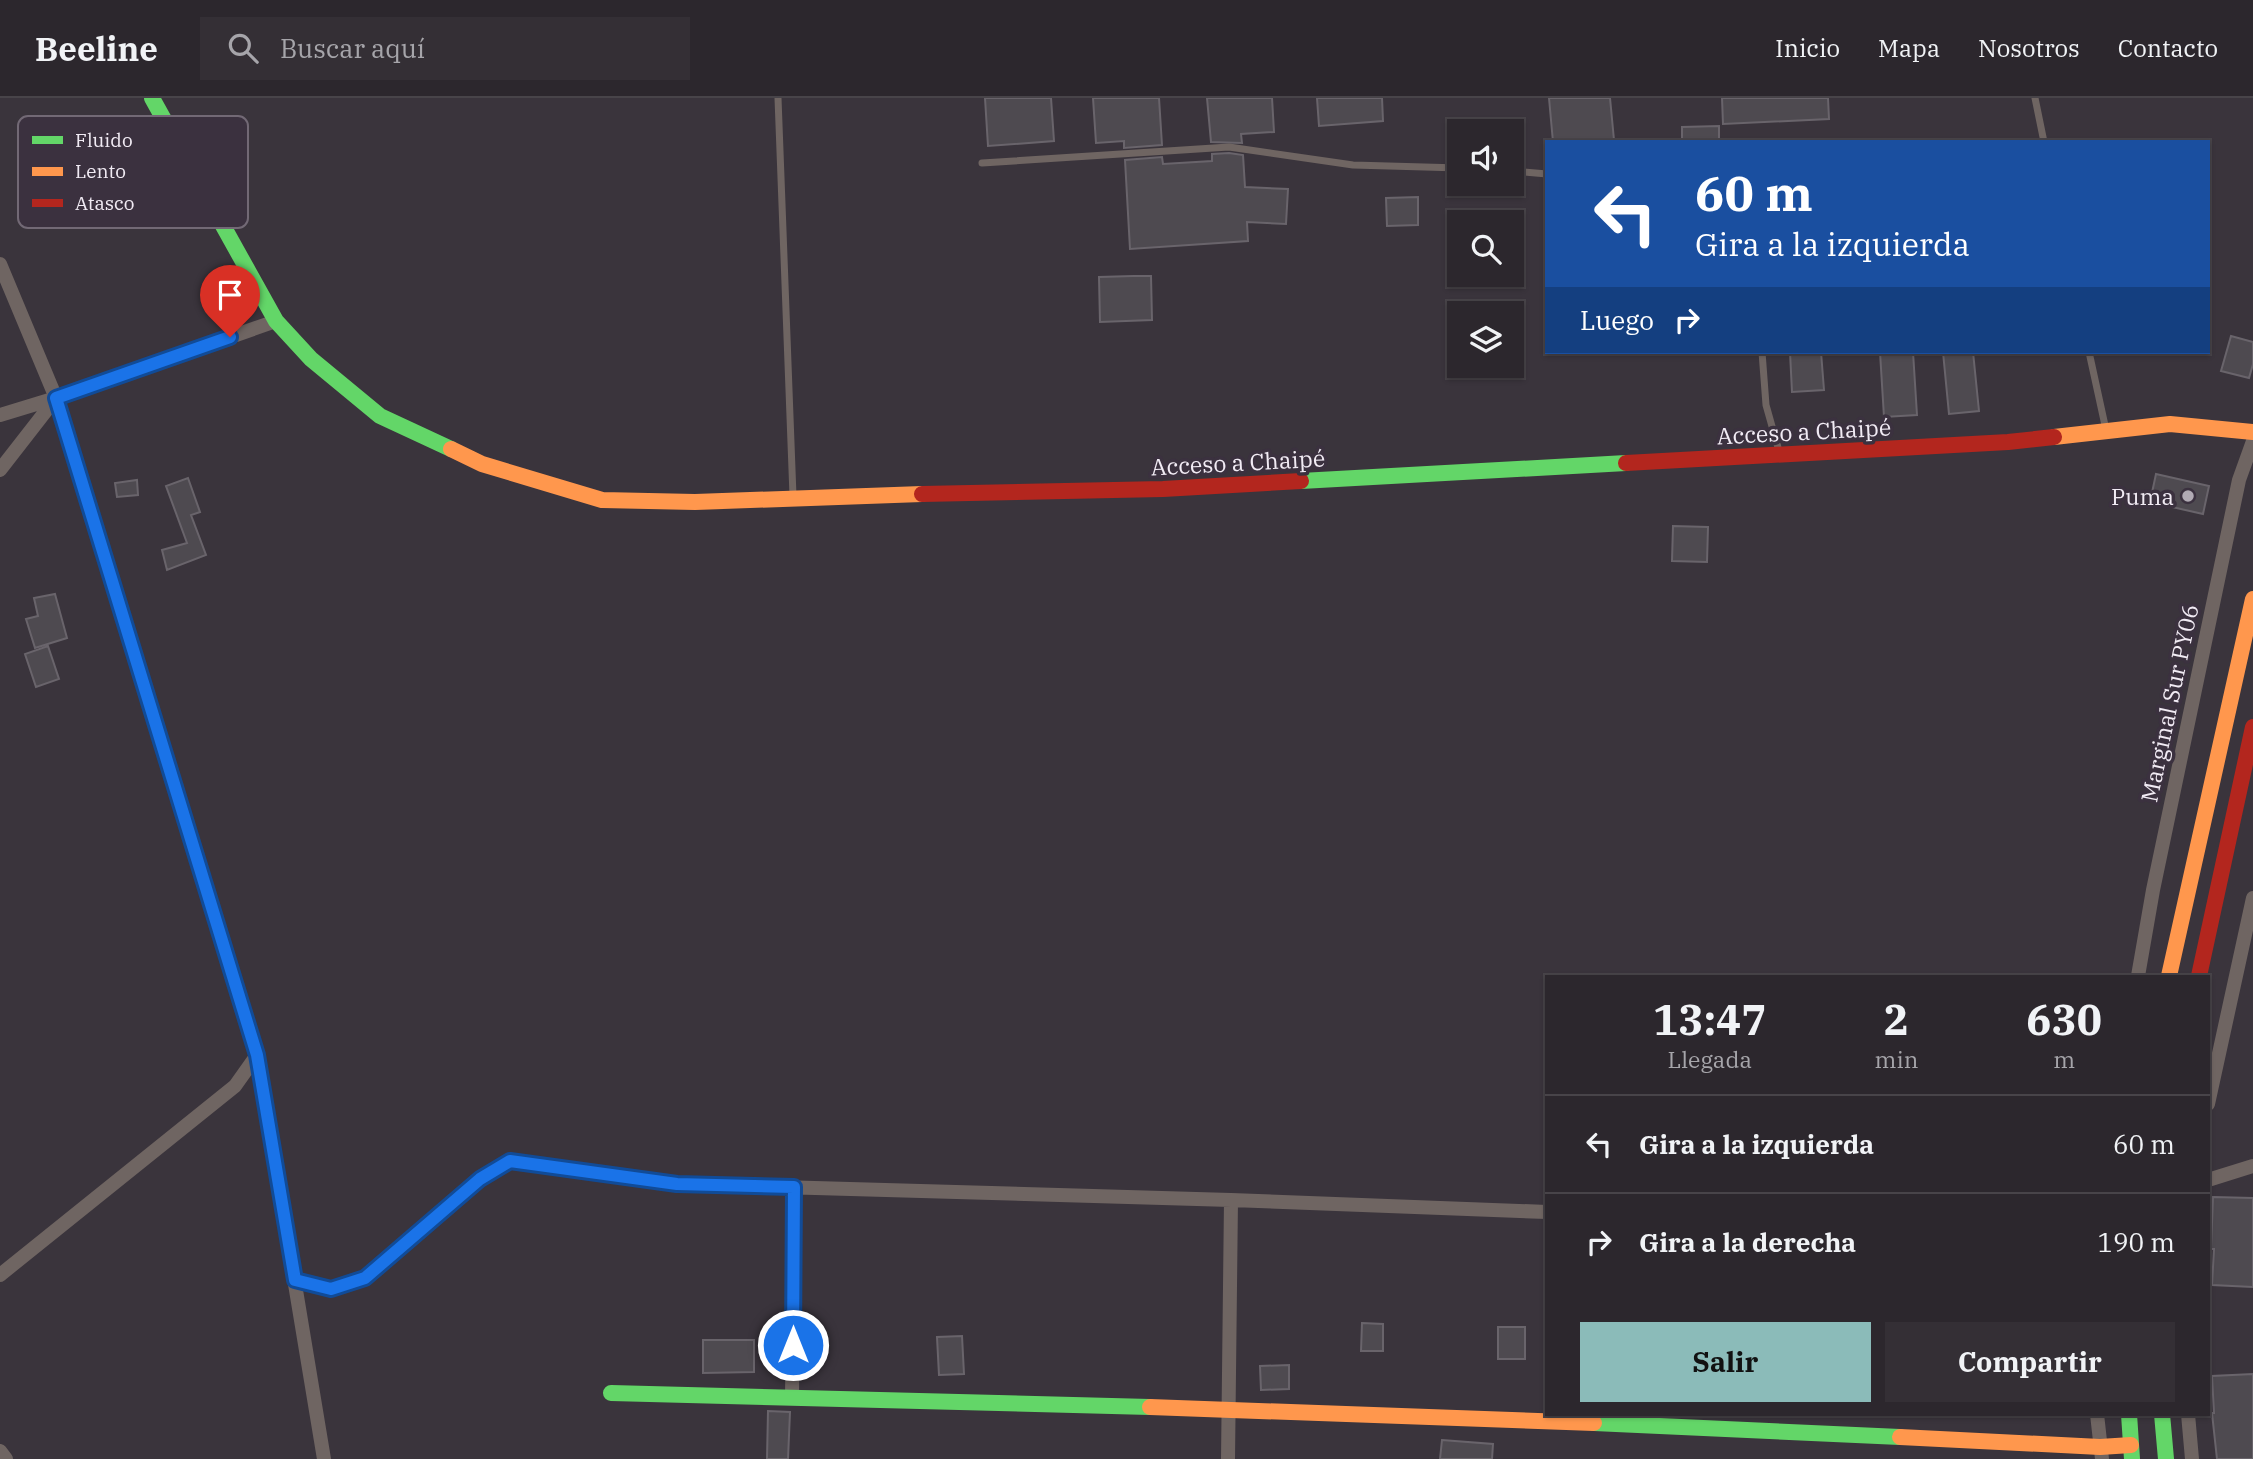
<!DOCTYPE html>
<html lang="es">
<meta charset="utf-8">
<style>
body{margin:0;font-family:"IBM Plex Serif",serif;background:#342f35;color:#f1f3f6;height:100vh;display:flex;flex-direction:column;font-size:26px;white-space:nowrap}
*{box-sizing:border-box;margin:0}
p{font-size:23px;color:#a6a5aa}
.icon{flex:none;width:38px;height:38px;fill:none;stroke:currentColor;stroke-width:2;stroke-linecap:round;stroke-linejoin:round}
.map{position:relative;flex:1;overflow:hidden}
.side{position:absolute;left:1545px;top:877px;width:665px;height:441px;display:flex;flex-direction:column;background:#2c272d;border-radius:0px;box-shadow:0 2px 5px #0004,0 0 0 2px #484449}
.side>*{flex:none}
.top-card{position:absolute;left:1545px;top:42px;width:665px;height:214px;border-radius:0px;box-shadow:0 2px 5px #0004,0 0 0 2px #484449;background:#1a4fa0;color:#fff;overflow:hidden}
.fabs{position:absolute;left:1447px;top:21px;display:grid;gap:14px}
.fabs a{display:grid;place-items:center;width:77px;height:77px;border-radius:0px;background:#2c272d;box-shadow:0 2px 5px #0004,0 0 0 2px #484449;font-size:35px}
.pin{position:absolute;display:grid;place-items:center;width:60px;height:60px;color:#fff;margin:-72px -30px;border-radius:50% 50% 50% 0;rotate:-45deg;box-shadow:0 0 7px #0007}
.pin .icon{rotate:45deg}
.me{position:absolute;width:77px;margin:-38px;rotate:0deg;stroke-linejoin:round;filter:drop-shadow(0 0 5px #0008)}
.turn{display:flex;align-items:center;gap:24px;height:147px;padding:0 35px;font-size:32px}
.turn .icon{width:91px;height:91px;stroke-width:2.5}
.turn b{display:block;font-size:49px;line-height:60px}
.then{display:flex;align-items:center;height:66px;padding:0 35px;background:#0003;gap:14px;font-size:26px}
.eta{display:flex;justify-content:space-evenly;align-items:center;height:119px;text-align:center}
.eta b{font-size:42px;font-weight:700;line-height:49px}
.button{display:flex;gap:14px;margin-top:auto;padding:14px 35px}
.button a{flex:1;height:80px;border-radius:0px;background:#8bbbb9;color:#111;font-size:28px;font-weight:700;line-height:80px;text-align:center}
.button a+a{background:#342f35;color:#f1f3f6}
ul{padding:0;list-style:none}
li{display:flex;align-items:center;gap:21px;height:98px;padding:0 35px;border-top:2px solid #484449}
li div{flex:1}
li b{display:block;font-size:26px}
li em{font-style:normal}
header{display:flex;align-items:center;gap:42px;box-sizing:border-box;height:98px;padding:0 35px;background:#2c272d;border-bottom:2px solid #484449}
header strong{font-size:33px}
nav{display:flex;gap:38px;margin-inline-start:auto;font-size:24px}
.search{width:490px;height:63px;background:#342f35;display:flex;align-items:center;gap:18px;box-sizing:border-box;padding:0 24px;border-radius:0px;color:#a6a5aa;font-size:26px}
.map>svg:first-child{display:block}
.building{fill:#4e4a50;stroke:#69646b;stroke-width:2}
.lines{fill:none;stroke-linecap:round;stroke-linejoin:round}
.lane{stroke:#6f6562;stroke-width:7}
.street{stroke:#6f6562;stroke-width:14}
.fast{stroke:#63d668;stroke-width:16}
.slow{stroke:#ff974d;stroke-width:16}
.jam{stroke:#b3261e;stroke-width:16}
.route-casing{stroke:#114b97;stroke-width:18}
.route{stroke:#1a73e8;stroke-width:12}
.poi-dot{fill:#b1abb4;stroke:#3b313f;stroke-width:2.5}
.labels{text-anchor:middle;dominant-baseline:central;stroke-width:7;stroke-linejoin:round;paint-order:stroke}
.street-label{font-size:23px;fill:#f1ebf4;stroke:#3b313f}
.poi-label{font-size:23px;fill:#f1ebf4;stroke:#3b313f;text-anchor:end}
.key{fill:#3b313f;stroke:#726975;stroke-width:2}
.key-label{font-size:19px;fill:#f1ebf4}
</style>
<header>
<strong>Beeline</strong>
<div class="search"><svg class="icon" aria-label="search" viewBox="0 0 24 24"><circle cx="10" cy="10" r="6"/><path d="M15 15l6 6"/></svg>Buscar aquí</div>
<nav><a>Inicio</a><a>Mapa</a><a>Nosotros</a><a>Contacto</a></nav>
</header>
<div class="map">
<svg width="2253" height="1361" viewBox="0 0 2253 1361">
<rect width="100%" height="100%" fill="#3a343c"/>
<!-- building -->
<path class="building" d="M985,0H1051L1054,43L988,48Z
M1093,0H1159L1162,47L1124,50V43L1096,45Z
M1207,0H1272L1274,34L1241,36L1242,45L1211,44Z
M1317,0H1382L1383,23L1319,28Z
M1549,0H1610L1614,42L1553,44Z
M1722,0H1828L1829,21L1723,26Z
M1719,28V44H1682V29Z
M1229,55L1243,57L1245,89L1288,91L1286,126L1247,124L1248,143L1130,151L1125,62L1162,59L1163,66L1212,63V56Z
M1418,99V127L1387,128L1386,100Z
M1133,178H1151L1152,222L1100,224L1099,179Z
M2231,238L2253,244V266L2249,280L2221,273Z
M1790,254H1821L1824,292L1792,294Z
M1880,254H1913L1917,317L1884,319Z
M1943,254H1973L1979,313L1949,316Z
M2156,376L2209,388L2203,416L2150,404Z
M188,380L200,414L191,417L206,457L167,472L162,452L187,445L166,388Z
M137,382L138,397L117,399L115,385Z
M1673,428L1708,429L1707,464L1672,463Z
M55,496L67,540L35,550L26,521L38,518L34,500Z
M48,548L59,581L36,589L25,556Z
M2213,1099L2253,1100V1189L2212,1187L2214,1151H2211Z
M1362,1225L1383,1226V1253H1361Z
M1498,1229H1525V1261H1498Z
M962,1238L964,1276L939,1277L937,1239Z
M703,1242H754V1274L703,1275Z
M1289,1267V1291L1261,1292L1260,1268Z
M2253,1276V1361H2217L2212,1315H2214L2212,1278Z
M768,1313L790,1314L788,1361H767Z
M1442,1342L1493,1346L1492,1361H1440Z"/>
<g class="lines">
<!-- lane -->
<path class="lane" d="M778,0L793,398
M2035,0L2044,44
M982,65L1229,49L1353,67L1460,70
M1512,73L1547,76
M1762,254L1766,307L1779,353
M2089,254L2106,332"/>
<!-- street -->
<path class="street" d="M0,166L56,300L257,957L324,1361
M0,317L56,300
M0,372L56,300L276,223
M2138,878L2153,792L2239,382L2253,343
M2208,1006L2253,800
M2208,1082L2253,1068
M0,1177L235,988L257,957
M295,1182L331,1191L365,1180L480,1081L510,1063L677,1086L1231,1102L1547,1114
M792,1300L794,1089
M2097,1316L2102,1361
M2188,1316L2192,1361
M0,1353L6,1361
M1228,1361L1231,1102"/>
<!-- fast -->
<path class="fast" d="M152,0L276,223L311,261L380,318L451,351
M1301,383L1626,365
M611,1295L1150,1309
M2129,1316L2132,1361
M2162,1316L2166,1361
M1594,1325L1900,1339"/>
<!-- slow -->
<path class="slow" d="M2054,339L2170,326L2253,334
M451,351L482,366L602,402L695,404L922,396
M2169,878L2253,501
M1150,1309L1594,1325
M1900,1339L2100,1349L2131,1347"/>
<!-- jam -->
<path class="jam" d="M1626,365L2008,344L2054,339
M922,396L1163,391L1301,383
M2199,878L2253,629"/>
</g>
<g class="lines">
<!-- route casing -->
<g class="route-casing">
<path id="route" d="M230,239L56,300L257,957L295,1182L331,1191L365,1180L480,1081L510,1063L677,1086L794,1089L793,1247"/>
</g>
<!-- route -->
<use href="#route" class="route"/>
</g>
<!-- markers -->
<circle class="poi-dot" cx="2188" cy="398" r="7"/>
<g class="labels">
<!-- street labels -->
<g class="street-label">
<text transform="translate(1804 333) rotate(-3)">Acceso a Chaipé</text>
<text transform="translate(1238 364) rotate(-3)">Acceso a Chaipé</text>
<text transform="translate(2169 605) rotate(-78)">Marginal Sur PY06</text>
</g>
<!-- poi labels -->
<g class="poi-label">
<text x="2174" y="398">Puma</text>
</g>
</g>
<!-- legend -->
<rect x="18" y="18" width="230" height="112" rx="10" class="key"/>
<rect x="32" y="38" width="31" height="8" fill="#63d668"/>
<rect x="32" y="69" width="31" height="9" fill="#ff974d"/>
<rect x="32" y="101" width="31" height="8" fill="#b3261e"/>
<g class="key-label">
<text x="75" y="49">Fluido</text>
<text x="75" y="80">Lento</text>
<text x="75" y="112">Atasco</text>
</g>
</svg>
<div class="fabs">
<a><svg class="icon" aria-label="sound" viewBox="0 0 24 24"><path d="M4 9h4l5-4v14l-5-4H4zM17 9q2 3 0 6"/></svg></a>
<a><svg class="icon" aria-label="search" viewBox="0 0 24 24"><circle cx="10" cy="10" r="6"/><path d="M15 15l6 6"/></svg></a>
<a><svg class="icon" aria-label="layers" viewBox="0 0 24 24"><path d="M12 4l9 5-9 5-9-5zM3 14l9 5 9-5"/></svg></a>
</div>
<div class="pin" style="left:230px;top:239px;background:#d93025"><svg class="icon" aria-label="arrive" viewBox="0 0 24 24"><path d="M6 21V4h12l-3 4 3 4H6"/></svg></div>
<svg class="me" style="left:793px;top:1247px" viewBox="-20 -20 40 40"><circle r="17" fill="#1a73e8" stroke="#fff" stroke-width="3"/><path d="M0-11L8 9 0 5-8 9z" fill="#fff"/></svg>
<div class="top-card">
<div class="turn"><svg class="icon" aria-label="left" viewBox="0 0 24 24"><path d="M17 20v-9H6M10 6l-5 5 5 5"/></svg><div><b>60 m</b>Gira a la izquierda</div></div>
<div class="then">Luego<svg class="icon" aria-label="right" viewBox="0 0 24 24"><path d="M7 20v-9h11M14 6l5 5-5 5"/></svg></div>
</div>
<section class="side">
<div class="eta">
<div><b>13:47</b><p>Llegada</p></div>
<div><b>2</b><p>min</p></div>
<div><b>630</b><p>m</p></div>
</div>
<ul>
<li><svg class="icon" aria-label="left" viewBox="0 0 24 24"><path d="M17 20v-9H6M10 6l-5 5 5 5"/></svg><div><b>Gira a la izquierda</b></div><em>60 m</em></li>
<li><svg class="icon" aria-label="right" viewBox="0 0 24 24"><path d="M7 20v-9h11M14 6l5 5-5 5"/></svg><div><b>Gira a la derecha</b></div><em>190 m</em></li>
</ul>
<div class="button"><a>Salir</a><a>Compartir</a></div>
</section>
</div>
